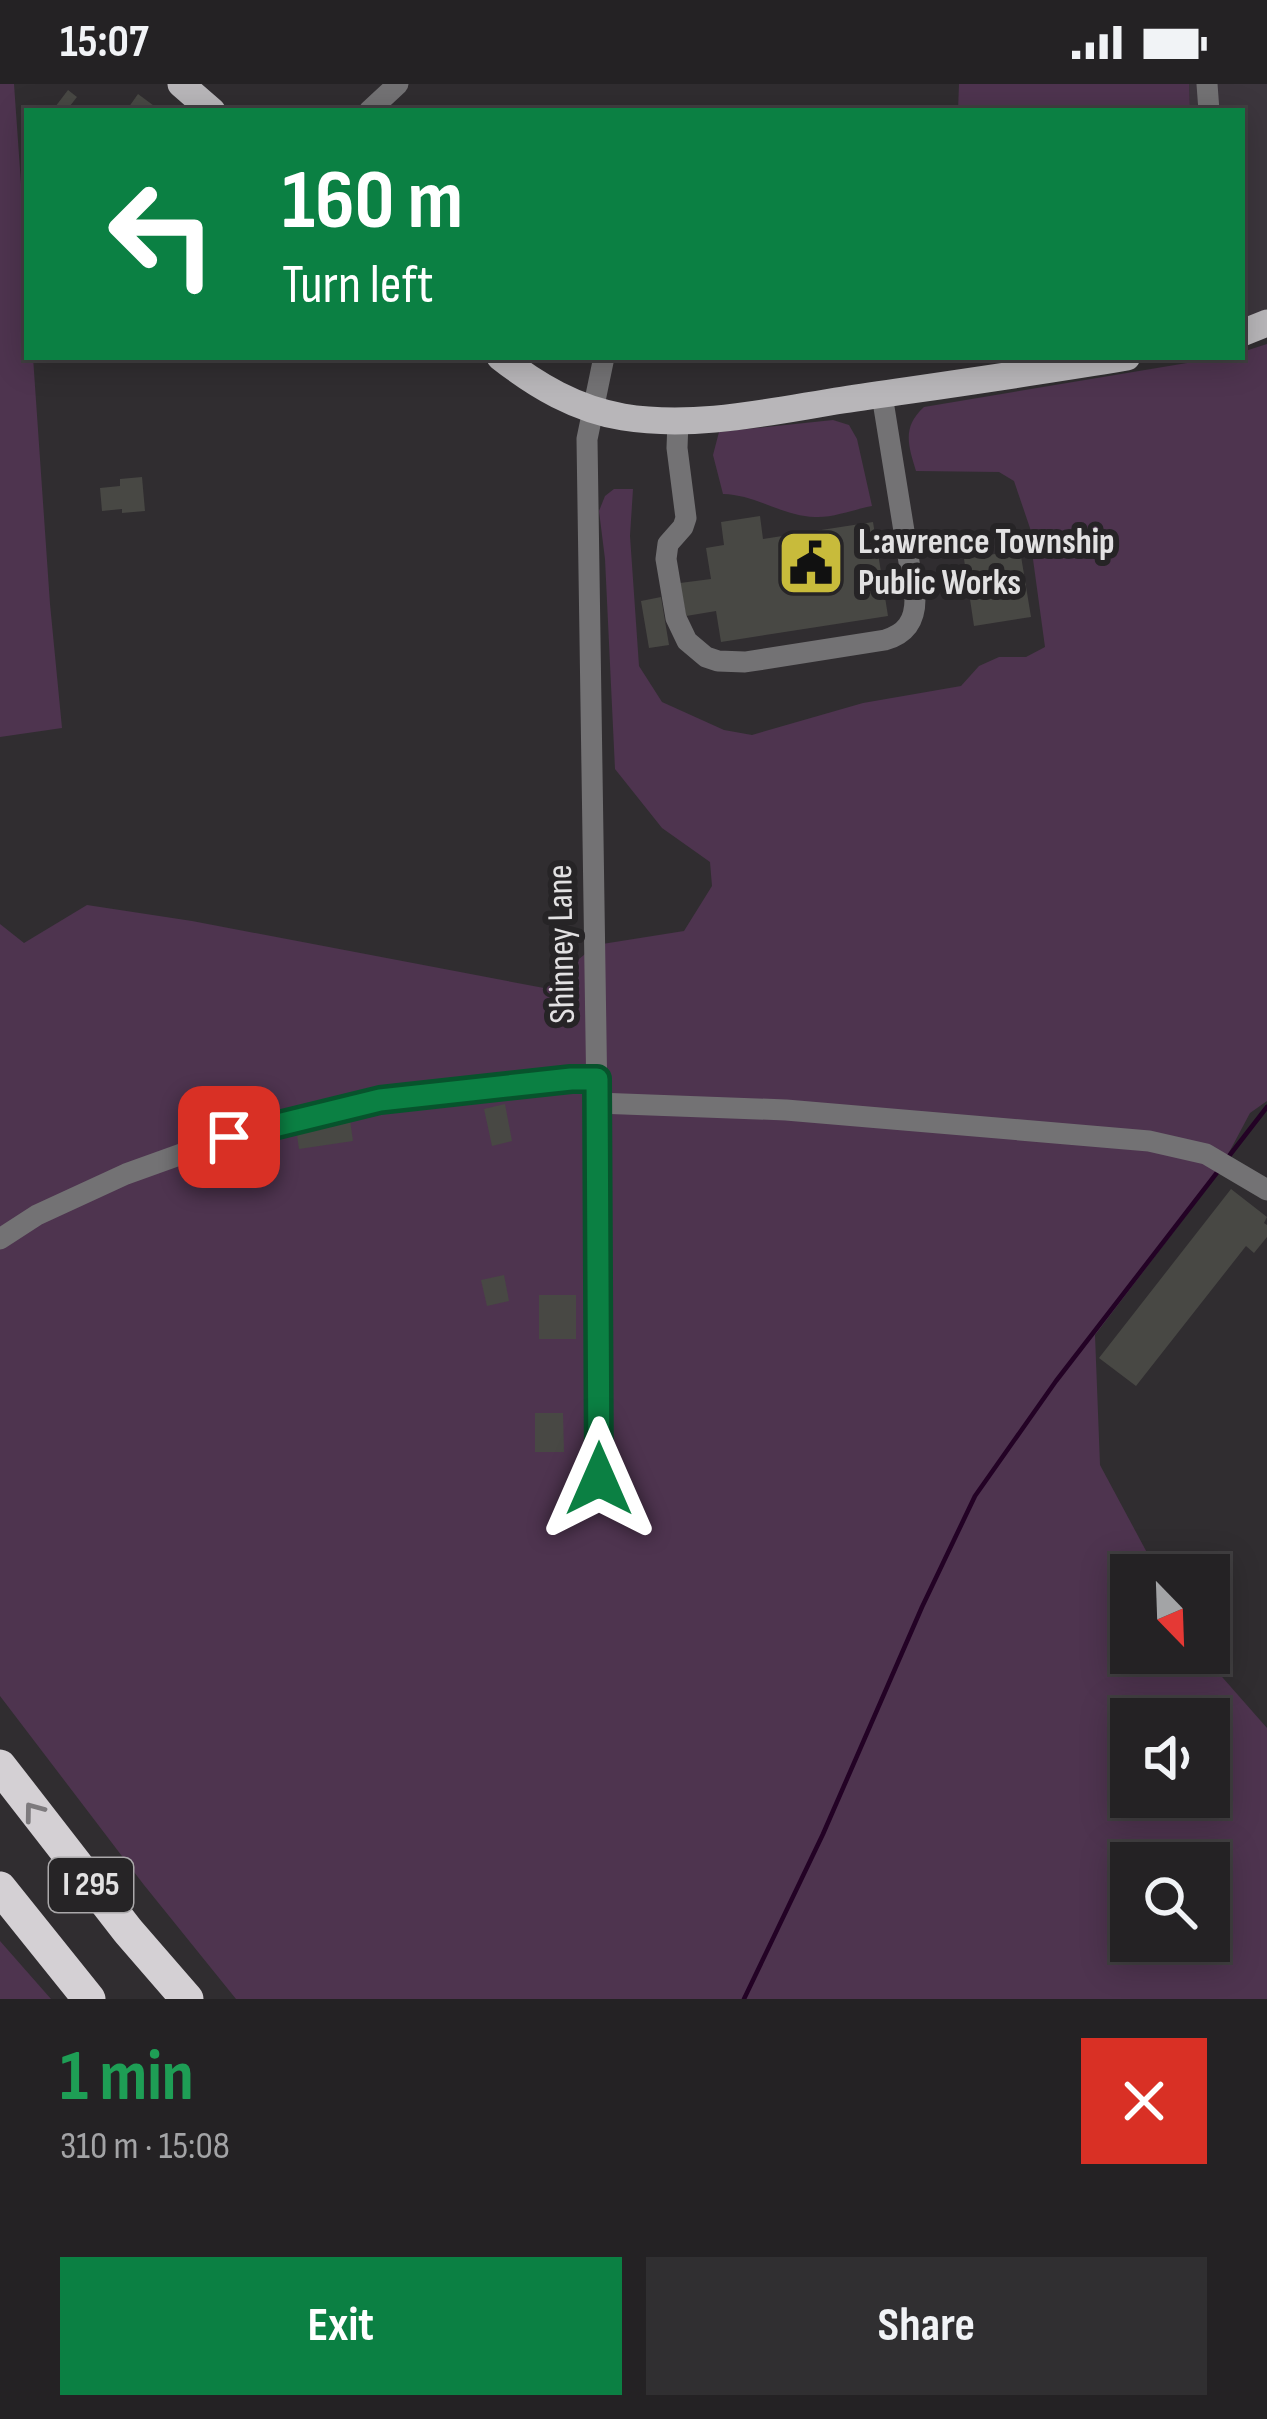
<!DOCTYPE html>
<meta charset="utf-8">
<style>
body{margin:0;font-family:"Sofia Sans Condensed",sans-serif;background:#302f31;color:#f1f3f6;height:100vh;display:flex;flex-direction:column;font-size:45px;white-space:nowrap}
*{box-sizing:border-box;margin:0}
p{font-size:39px;color:#a3a4a6}
.icon{flex:none;width:66px;height:66px;fill:none;stroke:currentColor;stroke-width:2;stroke-linecap:round;stroke-linejoin:round}
.map{position:relative;height:1915px;overflow:hidden}
.details{display:flex;flex-direction:column;background:#242224;flex:1}
.details>*{flex:none}
.banner{position:absolute;left:24px;top:24px;width:1221px;height:252px;border-radius:0px;box-shadow:0 6px 30px #0003,0 0 0 3px #413f41;background:#0b8043;color:#fff;overflow:hidden}
.needle{width:78px;rotate:157deg}
.fabs{position:absolute;left:1110px;top:1470px;display:grid;gap:24px}
.fabs a{display:grid;place-items:center;width:120px;height:120px;border-radius:0px;background:#242224;box-shadow:0 6px 30px #0003,0 0 0 3px #413f41;font-size:60px}
.pin{position:absolute;display:grid;place-items:center;width:102px;height:102px;color:#fff;margin:-51px;border-radius:24px;box-shadow:0 6px 18px #0006}
.me{position:absolute;width:132px;margin:-66px;rotate:0deg;stroke-linejoin:round;filter:drop-shadow(0 0 9px #0008)}
.turn{display:flex;align-items:center;gap:42px;height:252px;padding:0 60px;font-size:54px}
.turn .icon{width:156px;height:156px;stroke-width:2.5}
.turn b{display:block;font-size:84px;line-height:102px}
.round{display:grid;place-items:center;flex:none;width:126px;height:126px;border-radius:0px;background:#302f31}
.overview{display:flex;align-items:center;justify-content:space-between;height:204px;padding:0 60px}
h1{font-size:72px;font-weight:700;line-height:90px;color:#1e9e55}
.action{display:flex;gap:24px;margin-top:auto;padding:24px 60px}
.action a{flex:1;height:138px;border-radius:0px;background:#0b8043;color:#fff;font-size:48px;font-weight:700;line-height:138px;text-align:center}
.action a+a{background:#302f31;color:#f1f3f6}
.status{display:flex;justify-content:space-between;align-items:center;height:84px;padding:0 60px;background:#242224;direction:ltr}
.status svg{height:33px;fill:currentColor}
.map>svg:first-child{display:block}
.built{fill:#3c363d}
.green{fill:#4e344f;fill-rule:evenodd}
.lines{fill:none;stroke-linecap:round;stroke-linejoin:round}
.stream{stroke:#230225;stroke-width:4.5}
.building{fill:#484844}
.minor{stroke:#737274;stroke-width:21}
.major{stroke:#b8b6b9;stroke-width:27}
.highway{stroke:#d4d0d4;stroke-width:33}
.oneway{stroke:#7d7a7d}
.route-casing{stroke:#07532c;stroke-width:30}
.route{stroke:#0b8043;stroke-width:21}
.labels{text-anchor:middle;dominant-baseline:central;stroke-width:12;stroke-linejoin:round;paint-order:stroke}
.shield{fill:#262426;stroke:#aaa8aa;stroke-width:3}
.shield-label{font-size:33px;font-weight:bold;fill:#e2e1e2}
.poi-label{font-size:36px;font-weight:bold;fill:#e2e1e2;stroke:#262426;text-anchor:start}
.street-label{font-size:36px;fill:#e2e1e2;stroke:#262426}
</style>
<div class="status"><b>15:07</b><svg viewBox="0 0 49 12"><path d="M0 12V9h3v3zM5 12V6h3v6zM10 12V3h3v9zM15 12V0h3v12zM26 1h20v11H26zM47 4h2v5h-2z"/></svg></div>
<div class="map">
<svg width="1267" height="1915" viewBox="0 0 1267 1915">
<rect width="100%" height="100%" fill="#302d30"/>
<!-- built -->
<path class="built" d="M1189,0H1267V225L1242,235V27H1190Z"/>
<!-- green -->
<path class="green" d="M0,0H14L27,185V273H33L50,520L62,644L0,653Z
M959,0H1189L1190,27H958Z
M1267,260V1017L1250,1029L1217,1091L1095,1251L1100,1381L1159,1491H1131V1569H1201L1267,1644V1915H236L144,1801L0,1612V840L24,859L87,821L192,837L544,904L596,861L684,847L712,802L710,778L662,744L615,685L605,475L599,427L605,412L614,405H633L630,452L639,582L662,618L724,646L752,651L863,619L961,602L979,582L999,573H1026L1045,563L1032,468V450L1014,397L999,388L916,387C908,361 902,343 924,323L1223,273H1242V268ZM1131,1635H1209V1713H1131ZM1131,1779H1209V1857H1131Z
M833,336L849,341L857,355L872,422C855,425 833,434 815,433C782,432 757,411 723,410L713,371L719,348Z
M0,1857L51,1915H0Z"/>
<g class="lines">
<!-- stream -->
<path class="stream" d="M1229,1072L1267,1023
M744,1915L823,1750L922,1523L975,1412L1056,1297L1219,1086"/>
</g>
<!-- building -->
<path class="building" d="M68,6L77,13L66,27H52Z
M138,10L161,27H126Z
M142,393L145,427L122,429V425L102,427L100,404L120,402V395Z
M760,432L763,455L873,438L888,532L721,558L716,527L686,532L680,499L711,495L706,464L724,461L721,438Z
M1020,466L1031,533L974,542L964,475Z
M661,513L669,561L649,564L641,517Z
M505,1020L512,1057L492,1062L484,1025Z
M350,1036L353,1057L299,1065L296,1044Z
M1231,1105L1267,1133L1264,1139L1267,1141V1153L1254,1169L1246,1162L1136,1302L1099,1274Z
M504,1191L509,1217L487,1222L481,1196Z
M539,1211H576V1255H539Z
M535,1329H563L564,1368H535Z"/>
<g class="lines">
<!-- minor -->
<path class="minor" d="M1207,0L1209,27
M369,27L398,0
M678,337L677,364L686,434L683,443L668,460L666,475L676,534L687,557L706,573L718,577L745,578L885,556C906,550 915,537 915,515L882,311
M597,1019L786,1026L1149,1057L1206,1070L1267,1106
M0,1155L37,1131L126,1090L229,1053L380,1016L571,996L597,995
M599,1395L597,1019L587,355L604,273"/>
<!-- major -->
<path class="major" d="M181,0L212,27
M1242,249L1267,239
M500,273C537,302 576,325 623,333C696,345 772,327 843,316C938,302 1032,289 1127,273"/>
<!-- highway -->
<path class="highway" d="M0,1682L128,1847L187,1915
M0,1804L89,1915"/>
</g>
<!-- one-way arrows -->
<defs><path id="oneway-chevron" d="M-2-3.5L2.5 0L-2 3.5" fill="none" stroke-width="1.6" stroke-linecap="round" stroke-linejoin="round" transform="scale(3)"/></defs>
<use class="oneway" href="#oneway-chevron" transform="translate(33 1727) rotate(-127)"/>
<g class="lines">
<!-- route casing -->
<g class="route-casing">
<path id="route" d="M229,1053L380,1016L571,995H597L599,1395"/>
</g>
<!-- route -->
<use href="#route" class="route"/>
</g>
<!-- icons -->
<defs>
<g id="civic-square" transform="scale(3.45)"><rect x="-9" y="-9" width="18" height="18" rx="4" fill="#c8bb3b" stroke="#262426"/><path d="M-.6-6.5H3V-4.5H.6V-3L4-1V1h2V6H-6V1h2V-1L-.6-3ZM-1.2 2.5V6h2.4V2.5Z" fill="#111"/></g>
</defs>
<g fill-rule="evenodd">
<use href="#civic-square" x="811" y="479"/>
</g>
<g class="labels">
<!-- shield labels -->
<rect class="shield" x="49" y="1774" width="84" height="54" rx="9"/>
<g class="shield-label">
<text x="91" y="1801">I 295</text>
</g>
<!-- poi labels -->
<g class="poi-label">
<text x="858" y="458">L:awrence Township<tspan x="858" dy="41">Public Works</tspan></text>
</g>
<!-- street labels -->
<g class="street-label">
<text transform="translate(562 860) rotate(-91)">Shinney Lane</text>
</g>
</g>
</svg>
<div class="fabs">
<a><svg class="needle" viewBox="-14 -14 28 28"><path d="M0-13l5 13h-10z" fill="#e53935"/><path d="M0 13l5-13h-10z" fill="#a3a4a6"/></svg></a>
<a><svg class="icon" aria-label="sound" viewBox="0 0 24 24"><path d="M4 9h4l5-4v14l-5-4H4zM17 9q2 3 0 6"/></svg></a>
<a><svg class="icon" aria-label="search" viewBox="0 0 24 24"><circle cx="10" cy="10" r="6"/><path d="M15 15l6 6"/></svg></a>
</div>
<div class="pin" style="left:229px;top:1053px;background:#d93025"><svg class="icon" aria-label="arrive" viewBox="0 0 24 24"><path d="M6 21V4h12l-3 4 3 4H6"/></svg></div>
<svg class="me" style="left:599px;top:1395px" viewBox="-20 -20 40 40"><path d="M0-17L14 15 0 8-14 15z" fill="#0b8043" stroke="#fff" stroke-width="4"/></svg>
<div class="banner">
<div class="turn"><svg class="icon" aria-label="left" viewBox="0 0 24 24"><path d="M17 20v-9H6M10 6l-5 5 5 5"/></svg><div><b>160 m</b>Turn left</div></div>
</div>
</div>
<section class="details">
<div class="overview"><div><h1>1 min</h1><p>310 m · 15:08</p></div><a class="round" style="background:#d93025;color:#fff"><svg class="icon" aria-label="close" viewBox="0 0 24 24"><path d="M6 6l12 12M18 6L6 18"/></svg></a></div>
<div class="action"><a>Exit</a><a>Share</a></div>
</section>
